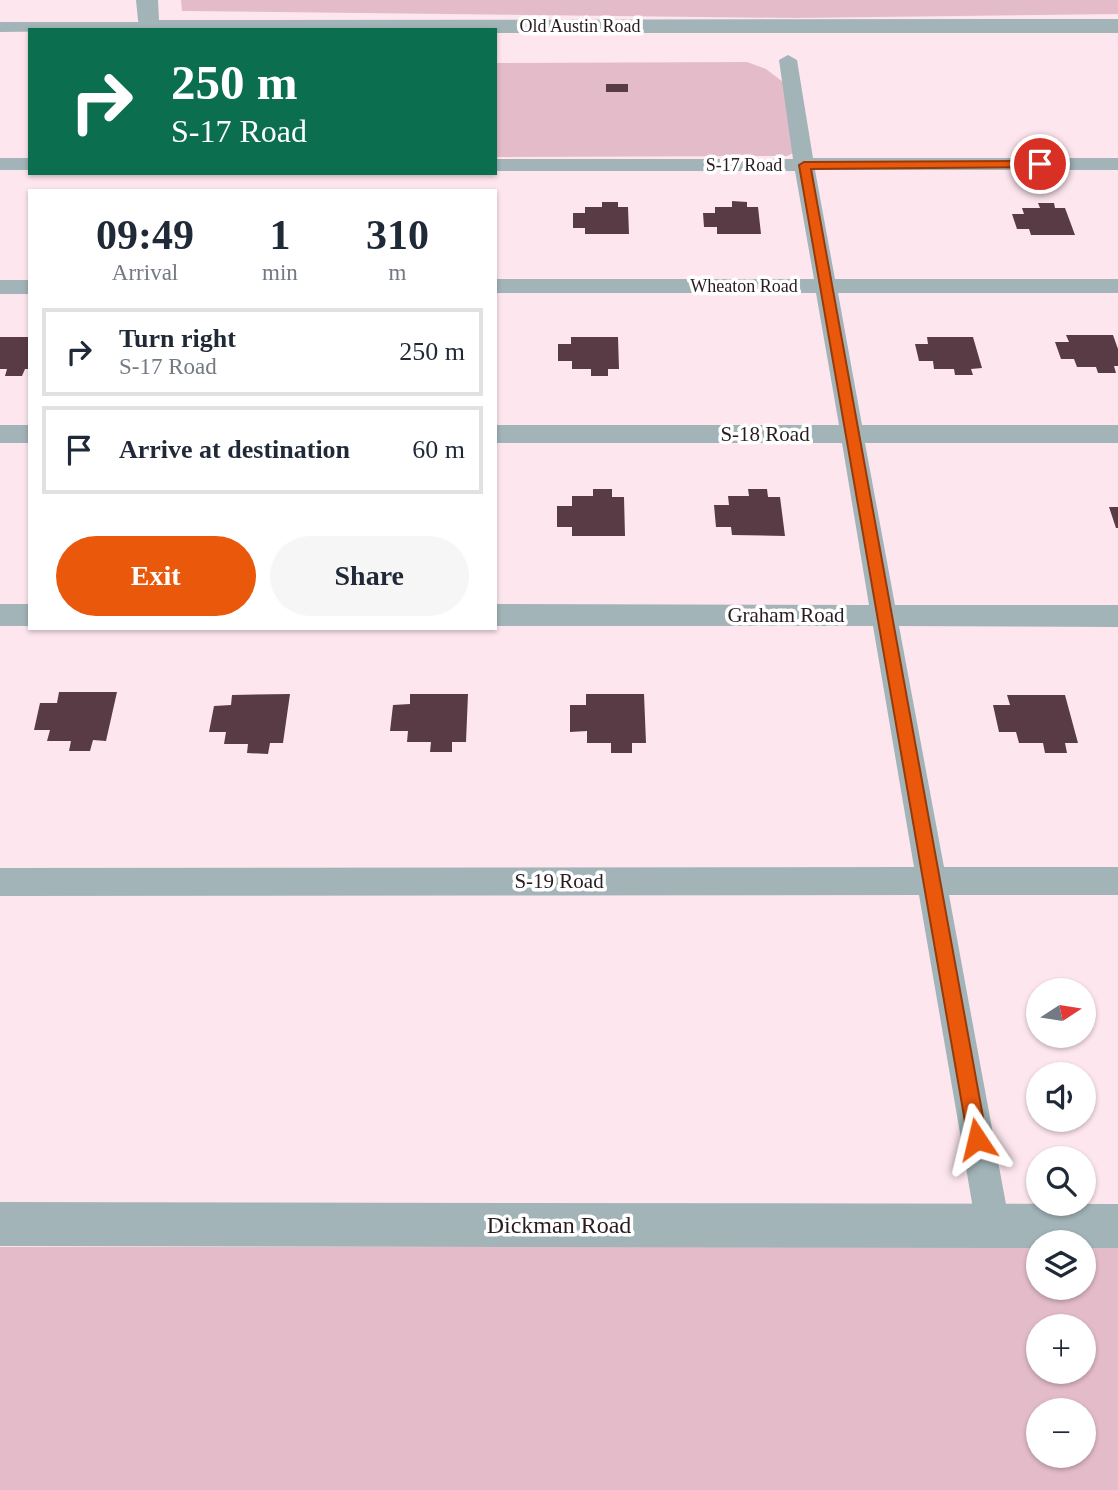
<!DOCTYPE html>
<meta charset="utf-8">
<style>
body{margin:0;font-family:Georgia,serif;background:#f6f6f7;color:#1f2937;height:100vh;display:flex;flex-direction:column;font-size:26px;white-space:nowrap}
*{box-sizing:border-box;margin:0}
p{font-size:23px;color:#747a83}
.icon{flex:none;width:38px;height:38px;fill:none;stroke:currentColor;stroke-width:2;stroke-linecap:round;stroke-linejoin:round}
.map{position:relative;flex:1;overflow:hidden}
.sheet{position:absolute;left:28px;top:189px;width:469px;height:441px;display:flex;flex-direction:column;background:#fff;border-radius:0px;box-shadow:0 2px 5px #0004}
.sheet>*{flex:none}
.banner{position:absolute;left:28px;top:28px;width:469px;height:147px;border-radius:0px;box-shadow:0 2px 5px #0004;background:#0b6e4f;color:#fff;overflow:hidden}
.needle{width:46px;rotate:78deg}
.fabs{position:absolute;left:1026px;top:978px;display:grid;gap:14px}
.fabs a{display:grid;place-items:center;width:70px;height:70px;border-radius:50%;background:#fff;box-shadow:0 2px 5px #0004;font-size:35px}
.pin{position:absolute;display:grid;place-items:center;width:60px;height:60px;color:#fff;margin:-30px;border:4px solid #fff;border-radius:50%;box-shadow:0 2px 7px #0007}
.me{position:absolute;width:77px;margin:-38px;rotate:350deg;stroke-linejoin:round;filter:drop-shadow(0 0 5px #0008)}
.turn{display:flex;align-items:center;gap:24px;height:147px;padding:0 28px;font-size:32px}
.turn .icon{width:91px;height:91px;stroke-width:2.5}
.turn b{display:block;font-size:49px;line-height:60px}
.eta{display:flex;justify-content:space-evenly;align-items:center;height:119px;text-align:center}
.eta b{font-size:42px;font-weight:700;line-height:49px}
.button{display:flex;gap:14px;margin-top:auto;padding:14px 28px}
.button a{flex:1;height:80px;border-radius:42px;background:#ea580c;color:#fff;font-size:28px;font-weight:700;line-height:80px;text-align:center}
.button a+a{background:#f6f6f7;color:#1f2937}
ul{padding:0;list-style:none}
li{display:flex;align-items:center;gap:21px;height:88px;margin:0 14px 10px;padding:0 14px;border:4px solid #e0e1e3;border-radius:0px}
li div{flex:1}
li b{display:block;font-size:26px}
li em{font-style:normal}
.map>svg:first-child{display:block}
.green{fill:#e4bcc9;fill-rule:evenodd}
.building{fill:#593b46}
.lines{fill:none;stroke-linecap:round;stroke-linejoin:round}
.minor{fill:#a2b4b8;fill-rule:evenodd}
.tertiary{fill:#a2b4b8;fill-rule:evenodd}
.route{fill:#ea580c;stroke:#983908;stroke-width:2}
.labels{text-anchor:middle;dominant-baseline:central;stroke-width:7;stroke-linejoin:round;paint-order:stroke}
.far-street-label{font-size:18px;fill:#291c20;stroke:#fff}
.street-label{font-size:21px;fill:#291c20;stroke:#fff}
.near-street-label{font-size:24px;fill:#291c20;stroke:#fff}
</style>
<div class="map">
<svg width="1118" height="1490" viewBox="0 0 1118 1490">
<rect width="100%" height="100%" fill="#fee6ee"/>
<!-- green -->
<path class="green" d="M181,0H1118V14L796,18L182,11Z
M747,62L766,69L787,85L793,153L787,156L495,157V63Z
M0,1247H1038V1288H1083V1247H1118V1490H0ZM1038,1326H1083V1372H1038ZM1038,1410H1083V1456H1038Z"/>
<!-- building -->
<path class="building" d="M606,84H628V92H606Z
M732,201L747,202V207H758L761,234H717V227H704L703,213H715V207H732Z
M602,202H618V207H628L629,234H585V228H573V213H585V207H602Z
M1038,203H1054L1055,208H1065L1075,235H1031L1029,229H1017L1012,214H1024L1022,208H1040Z
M1066,335H1113L1118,349V366H1114L1116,373H1098L1096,367H1077L1074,359H1061L1055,342H1069Z
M0,337H30V369H25L22,376H5L7,369H0Z
M571,337H618L619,369H608V376H591V369H572V361H558V344H571Z
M927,337H973L982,368L971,369L973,375H955L954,369H934L933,361H919L915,344H928Z
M593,489H612V497H624L625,536H572V527H557V506H572V496H593Z
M748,489H767L768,497H780L785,536L732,535L731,527H716L714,505H729L728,496H749Z
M1109,507H1118V528H1116Z
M59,692H117L106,741L93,740L90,751H69L71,741H47L50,730H34L40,703H57Z
M290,694L283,743H270L268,754L247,753L248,744H224L226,732H209L214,706L231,705L232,695Z
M410,694H468L466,742H452V752H430L431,742H407L408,731H390L393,705L410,704Z
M586,694H644L646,743H632V753H611V743H587V731L570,732V705H586Z
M1007,695H1065L1078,743H1065L1067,753H1045L1043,743H1019L1016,732H999L993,705H1010Z"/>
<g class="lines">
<!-- minor -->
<path class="minor" d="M0,22H148L157,27L155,30L0,32Z
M788,55L797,60L813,158H1118V170H815L835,279H1118V293H838L862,425H1118V443H865L895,605H1118V627L899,626L944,867H1118V895H949L1010,1226L1005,1238L993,1243L981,1238L976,1226L919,895L0,896V868L914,867L873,626H495V604L869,605L842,443H495V425H839L816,293H495V279H814L795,171H495V159H793L779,60Z
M0,158H30V170H0Z
M0,280H30V294H0Z
M0,425H30V443H0Z
M0,604H30V626H0Z"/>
<!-- tertiary -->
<path class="tertiary" d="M136,0H158L159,20L1118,19V33H495V30H139Z
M0,1202L1118,1204V1248H1083V1242H1038V1248L0,1246Z"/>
</g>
<!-- route -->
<path class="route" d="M1040,161L1045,164L1043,167L811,169L987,1139L984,1145L977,1148L970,1145L968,1139L799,165L804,162Z"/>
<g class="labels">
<!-- far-street labels -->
<g class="far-street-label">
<text x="580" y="26">Old Austin Road</text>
<text x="744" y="165">S-17 Road</text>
<text x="744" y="286">Wheaton Road</text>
</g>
<!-- street labels -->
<g class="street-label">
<text x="765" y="434">S-18 Road</text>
<text x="786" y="615">Graham Road</text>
<text x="559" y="881">S-19 Road</text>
</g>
<!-- near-street labels -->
<g class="near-street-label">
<text x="559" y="1225">Dickman Road</text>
</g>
</g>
</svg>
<div class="fabs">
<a><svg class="needle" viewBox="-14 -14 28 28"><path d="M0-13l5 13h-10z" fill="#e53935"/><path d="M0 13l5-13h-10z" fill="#747a83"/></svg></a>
<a><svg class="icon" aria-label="sound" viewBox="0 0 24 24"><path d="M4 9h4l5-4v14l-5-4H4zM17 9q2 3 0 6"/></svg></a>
<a><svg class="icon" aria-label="search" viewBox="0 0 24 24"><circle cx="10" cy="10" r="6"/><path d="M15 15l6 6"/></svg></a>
<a><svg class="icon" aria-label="layers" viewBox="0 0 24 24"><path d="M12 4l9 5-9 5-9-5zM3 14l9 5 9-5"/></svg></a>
<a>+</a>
<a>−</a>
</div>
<div class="pin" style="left:1040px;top:164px;background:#d93025"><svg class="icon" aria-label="arrive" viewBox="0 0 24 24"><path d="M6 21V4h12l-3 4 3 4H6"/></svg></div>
<svg class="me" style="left:977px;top:1139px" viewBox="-20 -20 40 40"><path d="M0-17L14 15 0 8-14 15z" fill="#ea580c" stroke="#fff" stroke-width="4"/></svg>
<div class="banner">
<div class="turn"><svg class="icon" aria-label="right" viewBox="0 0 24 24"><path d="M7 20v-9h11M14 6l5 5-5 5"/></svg><div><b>250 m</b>S-17 Road</div></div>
</div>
<section class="sheet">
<div class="eta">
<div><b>09:49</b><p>Arrival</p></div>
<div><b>1</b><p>min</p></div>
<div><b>310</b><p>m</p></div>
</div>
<ul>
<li><svg class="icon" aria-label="right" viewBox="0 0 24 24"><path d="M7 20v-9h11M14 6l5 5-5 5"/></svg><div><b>Turn right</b><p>S-17 Road</p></div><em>250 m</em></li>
<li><svg class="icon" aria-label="arrive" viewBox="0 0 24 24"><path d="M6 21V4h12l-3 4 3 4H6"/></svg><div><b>Arrive at destination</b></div><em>60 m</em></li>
</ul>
<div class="button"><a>Exit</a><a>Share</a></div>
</section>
</div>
